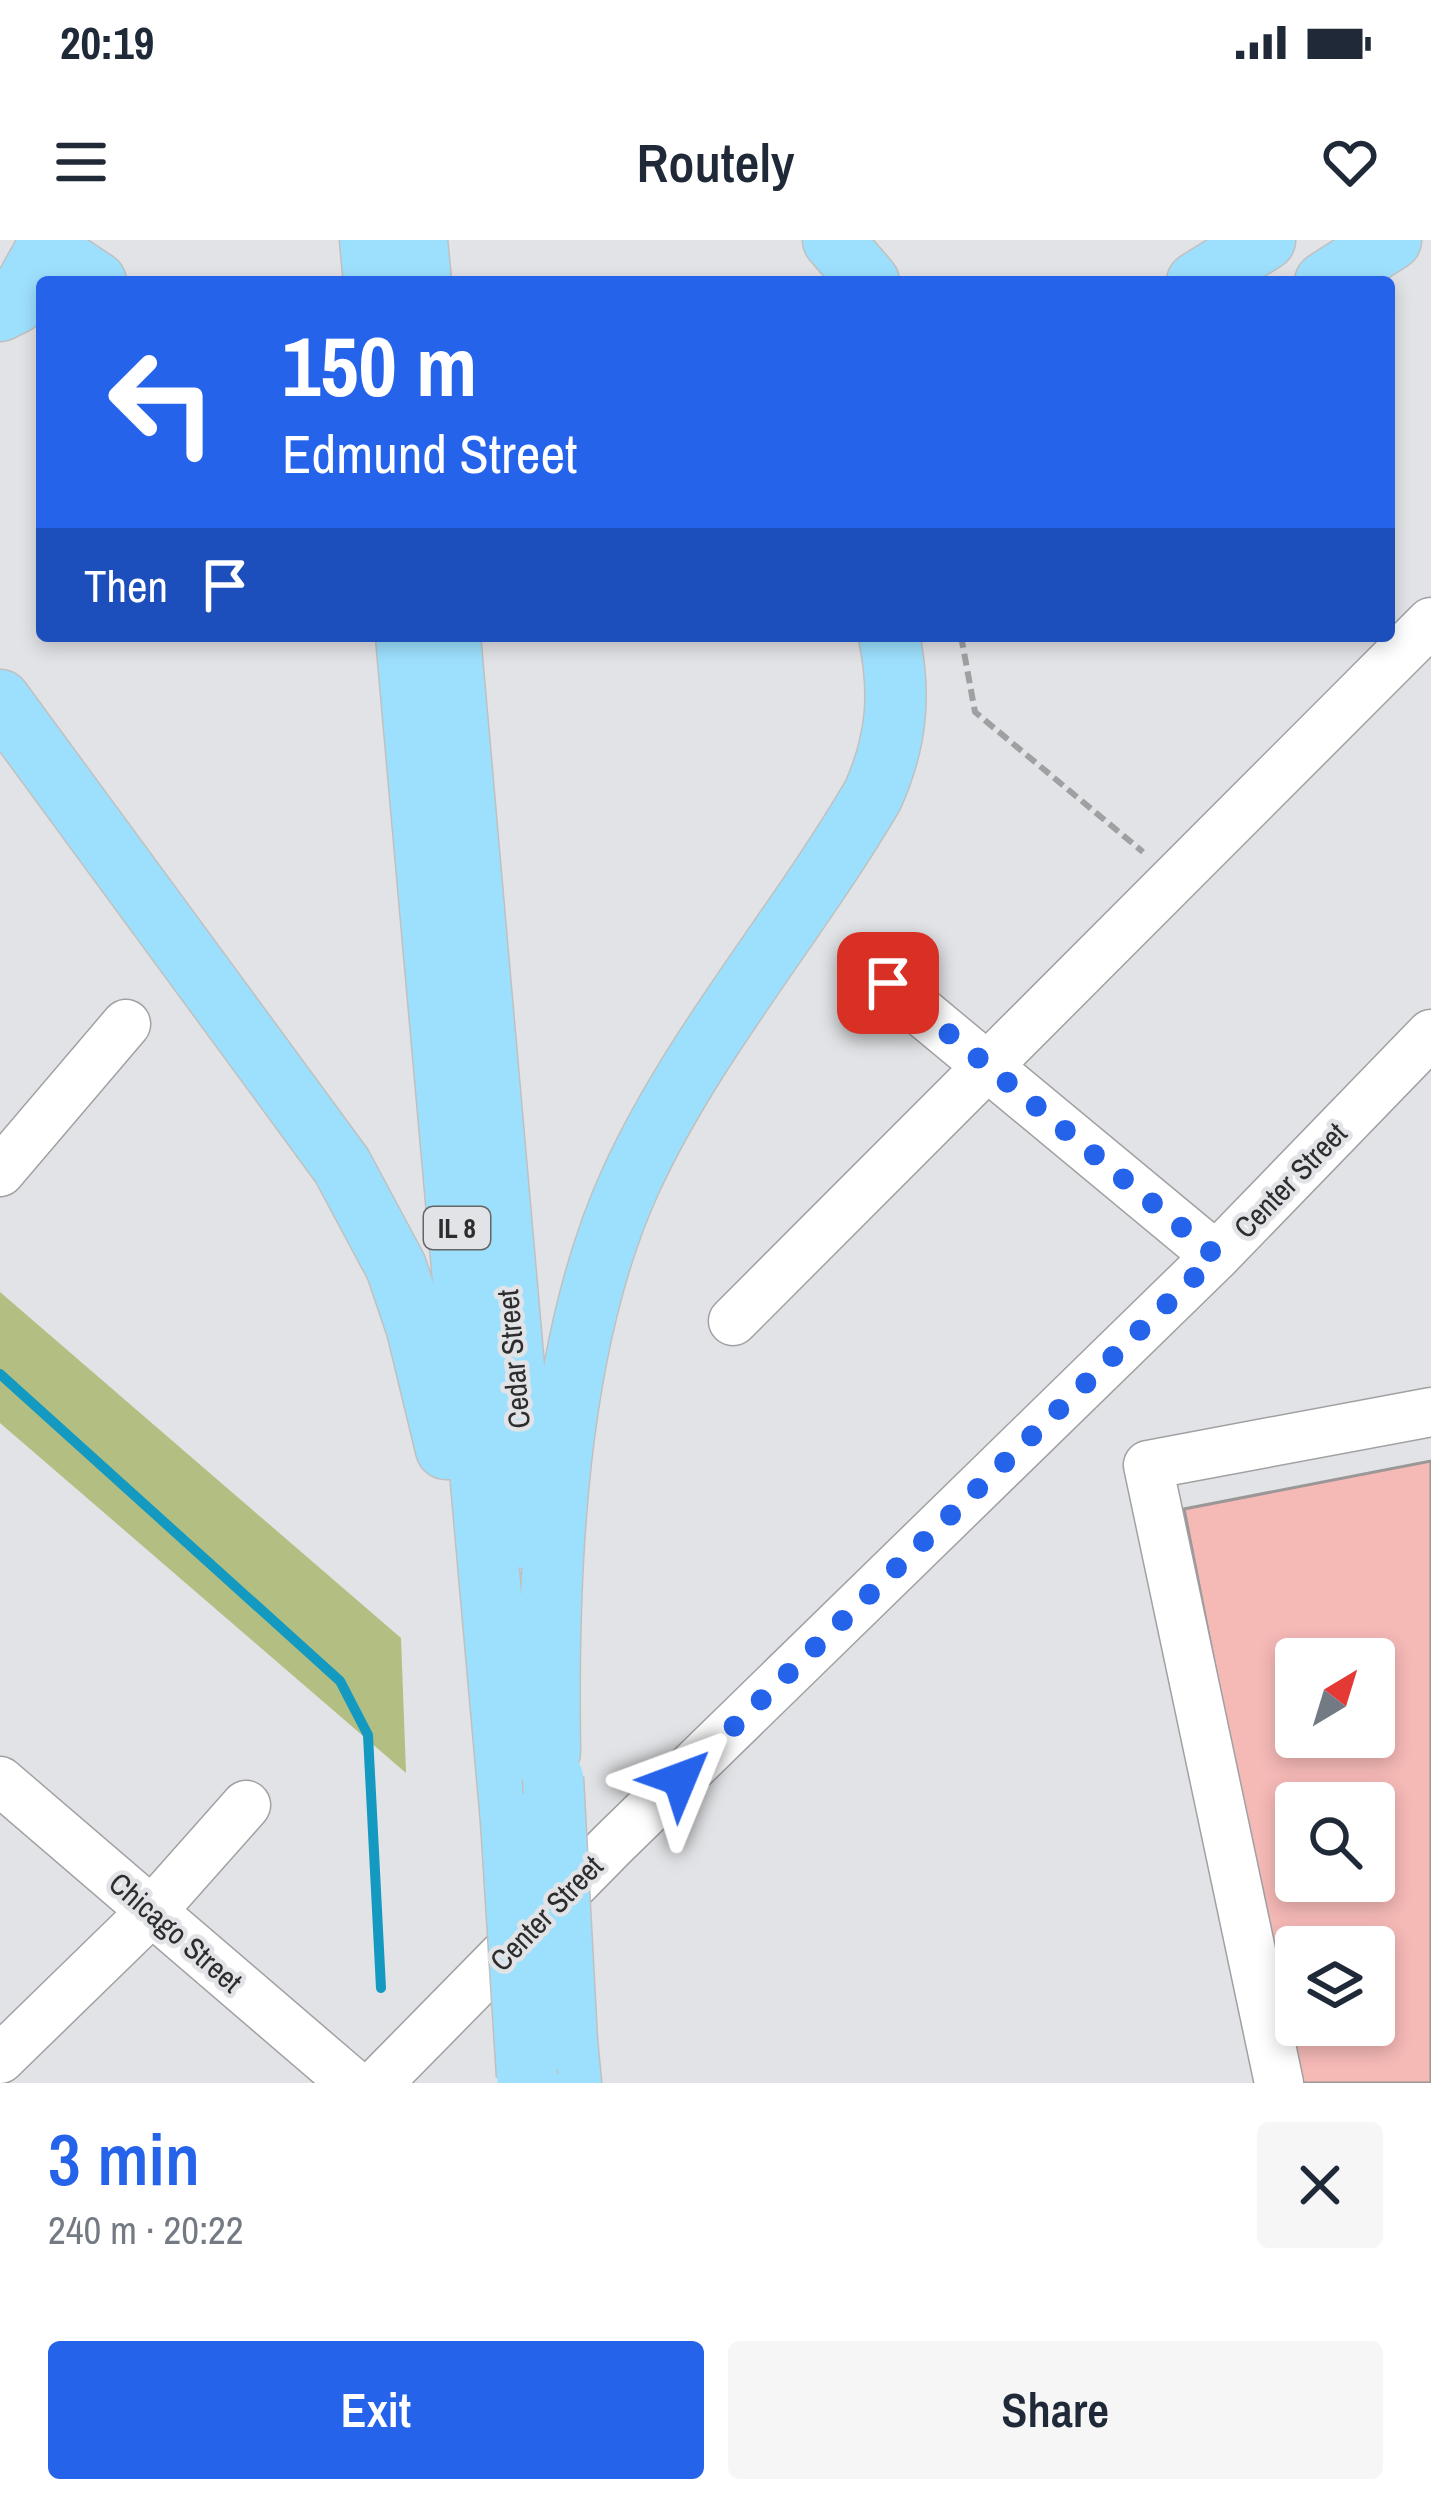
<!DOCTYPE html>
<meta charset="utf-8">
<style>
body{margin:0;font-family:"Archivo Narrow",sans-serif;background:#f6f6f7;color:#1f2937;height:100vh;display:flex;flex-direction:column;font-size:45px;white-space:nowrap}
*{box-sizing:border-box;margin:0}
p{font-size:39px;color:#747a83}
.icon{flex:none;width:66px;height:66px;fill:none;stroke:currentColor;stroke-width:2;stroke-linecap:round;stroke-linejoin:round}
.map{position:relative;height:1843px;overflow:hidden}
.details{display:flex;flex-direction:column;background:#fff;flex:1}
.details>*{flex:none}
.guide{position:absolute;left:36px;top:36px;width:1359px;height:366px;border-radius:12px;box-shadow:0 6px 18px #0003;background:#2563eb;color:#fff;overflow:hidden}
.needle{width:78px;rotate:38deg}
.controls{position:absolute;left:1275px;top:1398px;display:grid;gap:24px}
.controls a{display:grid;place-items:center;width:120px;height:120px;border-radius:12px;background:#fff;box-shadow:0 6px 18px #0003;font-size:60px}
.pin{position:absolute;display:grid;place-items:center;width:102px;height:102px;color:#fff;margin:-51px;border-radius:24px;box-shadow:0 6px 18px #0006}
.me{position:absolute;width:132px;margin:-66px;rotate:46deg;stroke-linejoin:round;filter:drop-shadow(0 0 9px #0008)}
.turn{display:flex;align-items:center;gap:42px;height:252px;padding:0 48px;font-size:54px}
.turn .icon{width:156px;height:156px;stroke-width:2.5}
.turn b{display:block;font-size:84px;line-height:102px}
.then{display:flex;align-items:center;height:114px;padding:0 48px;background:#0003;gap:24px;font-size:45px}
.round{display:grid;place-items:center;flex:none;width:126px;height:126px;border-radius:12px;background:#f6f6f7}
.head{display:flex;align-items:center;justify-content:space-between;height:204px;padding:0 48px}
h1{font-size:72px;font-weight:600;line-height:90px;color:#2563eb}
.primary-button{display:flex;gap:24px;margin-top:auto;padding:24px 48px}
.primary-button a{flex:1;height:138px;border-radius:12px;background:#2563eb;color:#fff;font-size:48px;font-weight:600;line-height:138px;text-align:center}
.primary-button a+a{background:#f6f6f7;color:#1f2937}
.status{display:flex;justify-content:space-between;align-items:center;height:84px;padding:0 60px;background:#fff;direction:ltr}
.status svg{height:33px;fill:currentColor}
header{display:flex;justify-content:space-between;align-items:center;height:156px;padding:0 48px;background:#fff;font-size:54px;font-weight:600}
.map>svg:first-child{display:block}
.green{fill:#b3bf82}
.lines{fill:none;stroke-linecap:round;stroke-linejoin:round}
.stream{stroke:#1499c0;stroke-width:10}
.building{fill:#f5b9b6;stroke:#9b9797;stroke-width:3;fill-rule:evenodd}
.minor-casing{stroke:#a1a1a4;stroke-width:51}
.major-casing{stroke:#c0c0c0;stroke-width:63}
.path{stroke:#9fa0a2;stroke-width:6;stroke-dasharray:12 6;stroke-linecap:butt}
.minor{stroke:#fff;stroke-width:48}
.major{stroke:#9de0fd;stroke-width:60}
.major-bridge-casing{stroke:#c0c0c0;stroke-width:63;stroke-linecap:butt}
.major-bridge{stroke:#9de0fd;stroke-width:60}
.route{stroke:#2563eb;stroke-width:21;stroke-dasharray:0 37.8}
.labels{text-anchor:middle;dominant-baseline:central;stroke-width:9;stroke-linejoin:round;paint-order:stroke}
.shield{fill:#e2e3e6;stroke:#636465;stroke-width:3}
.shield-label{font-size:27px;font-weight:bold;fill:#2d2d2e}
.street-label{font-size:30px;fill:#2d2d2e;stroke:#e2e3e6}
</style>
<div class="status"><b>20:19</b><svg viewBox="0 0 49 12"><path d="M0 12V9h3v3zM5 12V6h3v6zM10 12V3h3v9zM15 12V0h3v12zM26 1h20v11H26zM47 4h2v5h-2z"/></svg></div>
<header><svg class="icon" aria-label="menu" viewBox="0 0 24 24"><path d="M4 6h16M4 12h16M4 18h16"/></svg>Routely<svg class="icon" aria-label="heart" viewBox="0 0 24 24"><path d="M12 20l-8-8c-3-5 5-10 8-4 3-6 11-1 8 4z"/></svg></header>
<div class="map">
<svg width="1431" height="1843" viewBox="0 0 1431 1843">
<rect width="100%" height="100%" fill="#e2e3e6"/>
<!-- green -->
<path class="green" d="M0,1052L401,1398L406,1533L0,1183Z"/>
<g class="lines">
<!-- stream -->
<path class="stream" d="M0,1134L340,1441L368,1495L381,1748"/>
</g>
<!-- building -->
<path class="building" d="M1431,1221V1843H1297L1184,1269ZM1296,1419H1374V1497H1296ZM1296,1563H1374V1641H1296ZM1296,1707H1374V1785H1296Z"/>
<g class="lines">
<!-- minor casing -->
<g class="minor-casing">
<path id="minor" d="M888,744L1216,1016
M0,932L126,784
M733,1081L1431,382
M0,1541L352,1843
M0,1819L152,1671L246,1565
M378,1843L612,1605L1216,1016L1431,794
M1279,1843L1148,1225L1431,1172"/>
</g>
<!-- major casing -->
<g class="major-casing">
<path id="major" d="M370,0L374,42
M417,0L421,42
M833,0L869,42
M48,10L96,42
M1197,42L1265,0
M1325,42L1391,0
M0,71L16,63L51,0
M406,396L511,1581
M450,396L529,1299
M0,460L342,926L396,1027L417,1089L446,1209
M550,1512C547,1332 555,1106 631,940C694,803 797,685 873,555C897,501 901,454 889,396
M567,1801L571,1843"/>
</g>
<!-- path -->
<path class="path" d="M961,396L975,472L1143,612"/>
<!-- minor -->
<use href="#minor" class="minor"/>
<!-- major -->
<use href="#major" class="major"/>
<!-- major-bridge casing -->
<g class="major-bridge-casing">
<path id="major-bridge" d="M553,1538L567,1801
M511,1581L527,1836"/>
</g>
<!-- major-bridge -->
<use href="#major-bridge" class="major-bridge"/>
</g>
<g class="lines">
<!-- route -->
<path class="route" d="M680,1539L1216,1016L888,743"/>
</g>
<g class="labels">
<!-- shield labels -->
<rect class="shield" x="424" y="967" width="66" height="42" rx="9"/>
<g class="shield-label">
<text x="457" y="988">IL 8</text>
</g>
<!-- street labels -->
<g class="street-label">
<text transform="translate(1290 940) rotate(-46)">Center Street</text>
<text transform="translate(513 1119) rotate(-95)">Cedar Street</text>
<text transform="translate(546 1673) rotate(-46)">Center Street</text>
<text transform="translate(176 1692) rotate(41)">Chicago Street</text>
</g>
</g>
</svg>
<div class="controls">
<a><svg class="needle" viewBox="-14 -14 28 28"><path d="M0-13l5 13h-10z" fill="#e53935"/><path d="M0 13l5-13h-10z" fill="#747a83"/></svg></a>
<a><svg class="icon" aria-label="search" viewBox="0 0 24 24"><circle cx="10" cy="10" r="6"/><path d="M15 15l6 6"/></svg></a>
<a><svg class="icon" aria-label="layers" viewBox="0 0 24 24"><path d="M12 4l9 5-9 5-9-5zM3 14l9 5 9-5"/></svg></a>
</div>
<div class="pin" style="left:888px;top:743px;background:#d93025"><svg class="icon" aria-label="arrive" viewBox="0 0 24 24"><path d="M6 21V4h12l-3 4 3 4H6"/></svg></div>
<svg class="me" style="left:680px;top:1539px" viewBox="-20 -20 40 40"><path d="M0-17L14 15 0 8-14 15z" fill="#2563eb" stroke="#fff" stroke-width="4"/></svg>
<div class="guide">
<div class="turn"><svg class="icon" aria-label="left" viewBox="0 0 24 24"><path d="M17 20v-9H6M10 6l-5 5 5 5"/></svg><div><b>150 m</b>Edmund Street</div></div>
<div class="then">Then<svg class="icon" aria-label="arrive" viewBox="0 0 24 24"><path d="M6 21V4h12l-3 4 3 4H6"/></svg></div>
</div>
</div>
<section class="details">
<div class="head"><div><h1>3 min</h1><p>240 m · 20:22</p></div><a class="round"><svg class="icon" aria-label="close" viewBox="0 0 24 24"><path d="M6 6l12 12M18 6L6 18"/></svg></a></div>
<div class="primary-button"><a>Exit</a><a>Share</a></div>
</section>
